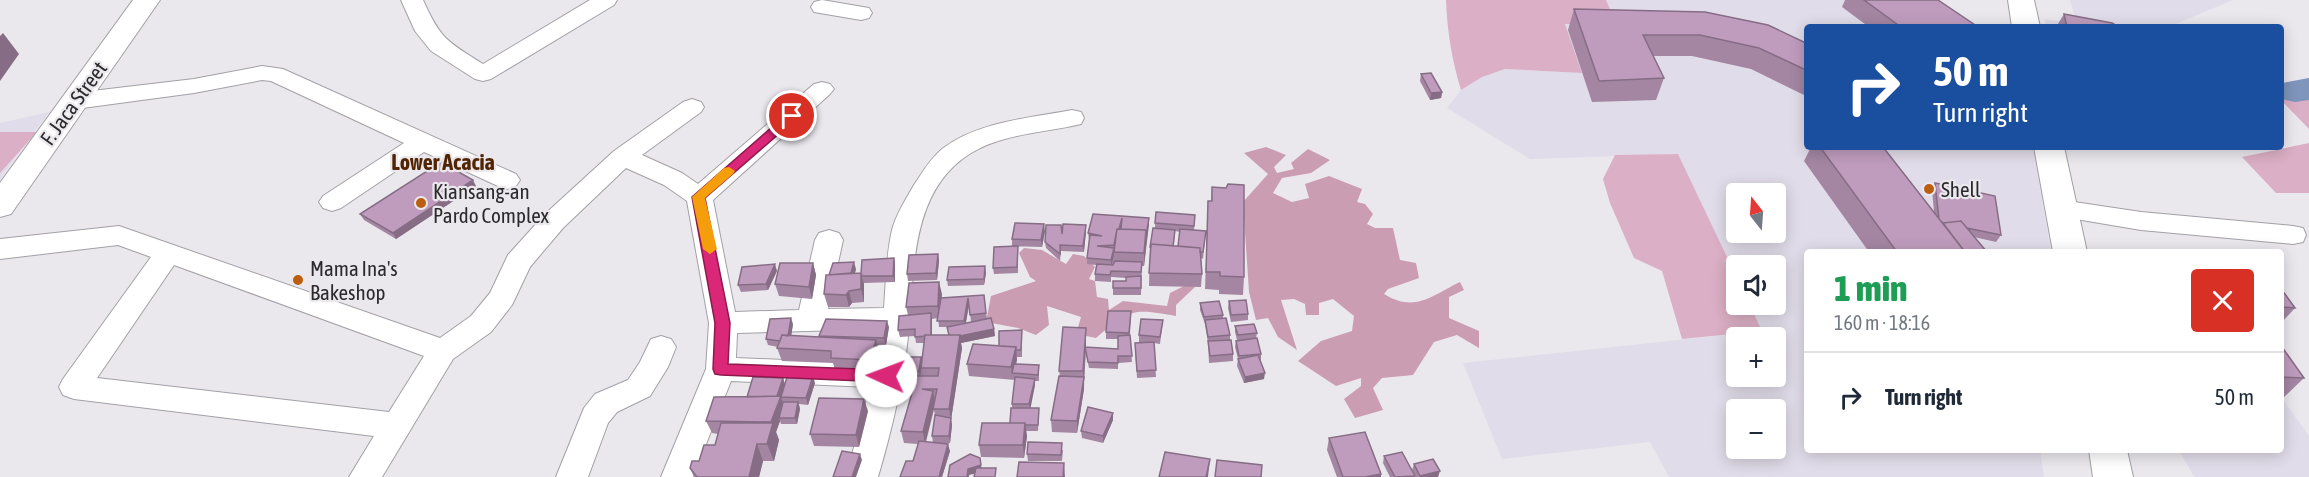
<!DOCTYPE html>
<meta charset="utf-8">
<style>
body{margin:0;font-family:"Asap Condensed",sans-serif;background:#f6f6f7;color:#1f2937;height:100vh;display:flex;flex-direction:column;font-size:22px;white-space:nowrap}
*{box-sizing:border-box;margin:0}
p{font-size:20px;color:#747a83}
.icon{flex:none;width:33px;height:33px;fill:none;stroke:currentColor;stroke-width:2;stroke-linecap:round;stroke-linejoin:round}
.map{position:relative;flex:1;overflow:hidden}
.drawer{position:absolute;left:1804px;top:249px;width:480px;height:204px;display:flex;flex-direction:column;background:#fff;border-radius:6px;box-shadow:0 3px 15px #0003}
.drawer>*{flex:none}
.guide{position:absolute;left:1804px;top:24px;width:480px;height:126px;border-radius:6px;box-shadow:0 3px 15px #0003;background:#1a4fa0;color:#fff;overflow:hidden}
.needle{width:39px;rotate:343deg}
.fabs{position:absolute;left:1726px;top:183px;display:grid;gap:12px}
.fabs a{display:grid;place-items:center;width:60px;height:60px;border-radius:6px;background:#fff;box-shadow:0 3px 15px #0003;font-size:30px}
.pin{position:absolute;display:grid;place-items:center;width:51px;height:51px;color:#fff;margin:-26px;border:3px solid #fff;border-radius:50%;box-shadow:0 2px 6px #0007}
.me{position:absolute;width:66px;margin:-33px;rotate:272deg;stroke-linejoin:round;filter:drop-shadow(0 0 4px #0008)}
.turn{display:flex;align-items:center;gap:21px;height:126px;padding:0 30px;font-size:27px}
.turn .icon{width:78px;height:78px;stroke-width:2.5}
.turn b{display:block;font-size:42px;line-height:51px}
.round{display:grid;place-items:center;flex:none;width:63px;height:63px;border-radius:6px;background:#f6f6f7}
.overview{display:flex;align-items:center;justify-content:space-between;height:102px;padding:0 30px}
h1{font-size:36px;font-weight:800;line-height:45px;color:#1e9e55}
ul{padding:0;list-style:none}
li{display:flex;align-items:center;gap:18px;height:90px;padding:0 30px;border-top:2px solid #e0e1e3}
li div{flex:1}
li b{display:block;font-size:22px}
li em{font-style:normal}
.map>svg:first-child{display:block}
.built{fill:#e1dce9;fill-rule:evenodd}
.green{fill:#dbafc5}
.forest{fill:#cb9db3}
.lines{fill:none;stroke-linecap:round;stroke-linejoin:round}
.river{fill:#7f95bb;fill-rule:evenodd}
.minor-casing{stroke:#a2a0a6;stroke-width:2}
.tertiary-casing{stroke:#a2a0a6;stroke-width:2}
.minor{fill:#fff;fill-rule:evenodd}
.tertiary{fill:#fff;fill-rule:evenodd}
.wall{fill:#a486a3;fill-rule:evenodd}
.shaded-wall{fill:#866d85}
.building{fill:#bf9cbe;stroke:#866d85;stroke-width:1.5}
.route{fill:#db2777;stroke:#8e194d;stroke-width:1.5}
.slow{fill:#f59e0b}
.poi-dot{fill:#bb5e0f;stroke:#eae8ed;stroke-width:2}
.labels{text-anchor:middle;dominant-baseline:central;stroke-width:4.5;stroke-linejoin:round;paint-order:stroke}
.street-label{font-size:21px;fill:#2a292b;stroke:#eae8ed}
.poi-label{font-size:21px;fill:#2a292b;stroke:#eae8ed;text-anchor:start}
.neighbourhood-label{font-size:22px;font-weight:bold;fill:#512402;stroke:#eae8ed}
</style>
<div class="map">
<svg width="2309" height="477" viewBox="0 0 2309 477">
<rect width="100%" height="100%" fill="#eae8ed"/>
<!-- built -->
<path class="built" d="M1606,0H1915L1970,27H1808V147H2033L2051,252H1808V450H2040L2044,477H1669L1650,442L1502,459L1463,363L1762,331L1750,305L1776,304V266H1737V278L1678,154L1530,159L1447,108L1461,90L1482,77L1505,69L1582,73L1565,24L1617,23ZM1737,194H1776V232H1737ZM1737,338H1776V376H1737ZM1737,410H1776V448H1737Z
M2070,0H2233L2173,25L2176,27H2046L2045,19L2077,24Z
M49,112L0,179V123Z
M2282,398L2309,436V477H2194L2179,450H2282Z"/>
<!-- green -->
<path class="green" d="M1446,0H1606L1617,24H1565L1582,73L1505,69L1482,77L1461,90C1452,61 1447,30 1446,0Z
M2309,83V129L2282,101V86Z
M0,132H37L0,173Z
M2309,143V193H2276L2242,157Z
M1678,154L1737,278V304L1750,305L1762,331L1682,339L1662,271L1634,258L1610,203L1603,179L1615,155Z"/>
<!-- forest -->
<path class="forest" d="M1266,147L1286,155L1274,167L1277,173L1294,169L1291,163L1308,149L1330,160L1311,173L1282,178L1273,193L1292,202L1309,198L1305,184L1329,176L1362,189L1357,202L1365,204L1373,214L1367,224L1375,228H1393L1400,260L1416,263L1419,278L1388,289L1384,294C1415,313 1431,296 1460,282L1464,290L1449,297V318L1479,331V348L1457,335L1434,342L1413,375L1382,378L1373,388L1383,410L1355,418L1344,399L1361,386V378L1336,386L1298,361L1321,341L1352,331L1354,316L1333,299L1319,303V315H1306L1305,304L1294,299L1281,300L1297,350L1278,337L1268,318L1256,320L1249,292L1243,202L1268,174L1244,153Z
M1024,248L1042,250L1066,264L1073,254L1084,256L1095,267L1089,279L1095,281L1097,297L1108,299L1109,310L1123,301L1167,306L1170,293L1188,284L1195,287L1176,305V316C1132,308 1130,309 1096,338L1076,334L1081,317L1047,306L1049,325L1036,335L1018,328L986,322L991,296L1036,281L1030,277L1019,253Z"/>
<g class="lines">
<!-- river -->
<path class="river" d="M2309,78V100L2295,102L2282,99V83Z"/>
<!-- minor casing -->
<g class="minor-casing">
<path id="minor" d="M401,0H423C441,40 447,41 483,64L590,0H617L614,5L491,79L483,81L475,79L431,51L415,31Z
M822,0L869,8L872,13L869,18L861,20L814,12L811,7L814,2Z
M262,66L283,69L516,174L520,180L516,186L507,189L498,186L424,152L341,208L332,211L323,208L319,202L323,196L404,143L271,81L262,80L194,93L75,109L66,106L63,101L66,96L75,93L194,79Z
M822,82L830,84L834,89L830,94L713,200L735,312L799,310L815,240L819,233L829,230L839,233L843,240L828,309L884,308C886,282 886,256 892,230C896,214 906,199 914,185C922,173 930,159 942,149C977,122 1029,118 1072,110L1081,112L1084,118L1081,124C1044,133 1004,133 971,153C904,194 916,286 906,353C900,395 890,436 878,477H846L870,387L731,381L693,477H661L706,369L709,323L687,201L664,185L626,168L563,228L530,267L512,305L491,332L453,359L382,477H349L374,436L74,399L63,395L59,387L63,379L151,257L118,245L0,259V239L119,226L440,338L471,316L490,293L508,255L545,214L614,151L683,102L692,99L701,102L704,107L701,112L642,155L682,173L698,184L814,84ZM174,265L424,356L389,412L97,378ZM881,329L875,364L736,358L737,333Z
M2061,200L2141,212L2293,226L2303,228L2306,235L2303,242L2293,244L2141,230L2052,215L2048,209L2052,203Z
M661,336L671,339L676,347L668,367L650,396L617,412L608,423L588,477H556L584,408L595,394L628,380L640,362L651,339Z"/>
</g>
<!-- tertiary casing -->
<g class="tertiary-casing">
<path id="tertiary" d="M133,0H160L11,214L0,217V183Z
M2008,0H2034L2040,27H2012Z
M2034,147H2064L2087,252H2053Z
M2089,450H2127L2133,477H2093Z"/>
</g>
<!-- minor -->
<use href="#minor" class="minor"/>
<!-- tertiary -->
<use href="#tertiary" class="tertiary"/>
</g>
<!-- wall -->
<path class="wall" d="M1845,0H1938L1978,27H1869L1842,7Z
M1574,9L1808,44V97L1751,69L1692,56H1653L1664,78L1656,100L1592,102L1568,30Z
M2064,14L2119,27H2056Z
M1421,74L1442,92L1441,98L1430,100L1420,81Z
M1811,147H1883L1934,212L1932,190L1935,183L2001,235L1996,242L1974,237L1987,252H1869L1804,161Z
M476,186L396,239L364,220L360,214Z
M1212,187L1244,277L1243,295L1219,294V290L1205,289L1208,201H1211Z
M1195,215L1194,230L1206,231L1203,259L1201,258L1202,274L1201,287L1149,286L1150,247L1155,228V223ZM1175,231L1180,232L1178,246H1174Z
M1149,218L1144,266H1142L1141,295H1113V281H1126V278L1111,277V282L1095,281V274L1096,265L1087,264V258L1089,240L1088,233Z
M1045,231L1042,247L1012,246V239Z
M1086,231L1084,252L1061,251L1060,261L1046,248L1045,242Z
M1018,246V273L994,274L993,268Z
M938,254L939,261L937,280L908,281L907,274Z
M894,258L895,264V282L864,283V302L852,303L849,307H828L824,294L856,269L855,273H861Z
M813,263L816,275L812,299L779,296L775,284Z
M777,271L768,290L741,292L738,285Z
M986,273L984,285L948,286L947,280Z
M2282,290L2295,308L2283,321H2282Z
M942,294L941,298L984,295L987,319L994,329L995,336L961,343L962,348L951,420L952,425L950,443H934L950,451L942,477H900L913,461L918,444L904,443L901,431L916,378H894L893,371L922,362L924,343H916L915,336L900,337L898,330L908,315L906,307ZM969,305L971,322L966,323ZM938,318L939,327H947L949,335H932V319ZM934,410L935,415L932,436L933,443L926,442Z
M1229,301L1248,314V320L1231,322L1228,308Z
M1200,303L1223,315V318L1230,335V340L1233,354V361L1209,363L1208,343L1205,324L1200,310Z
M1131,311L1130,335L1132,362L1118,363V369L1089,368L1086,353L1084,381V389L1077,433L1052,432L1051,420L1060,376L1059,371L1086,340V347L1118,349V339H1106V332Z
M1163,320L1160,344L1154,343L1156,377L1137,378L1135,350L1147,343L1139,342V335Z
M793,324L791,336L820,337L889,327L886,345H877L879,352L873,372L835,370L833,363L782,361L777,348L778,347L768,345L766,339Z
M1235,326L1257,333L1256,339L1261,354V360H1260L1264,379L1244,383L1237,366L1238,359L1235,347L1236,341L1237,340L1235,332Z
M1022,330V357H1017L1016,364L1039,372V381H1035V385L1030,408H1039V414L1038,431H1026L1027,436L1024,458L981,457L979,445L1010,423L1012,408V404L1015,380L969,376L967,364L999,346Z
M2282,347L2304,378L2282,399Z
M783,378L785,384L815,383L808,405L799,404L800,409L797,424H781L780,421L776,432L779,440L774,461H763L759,477H694L690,468L699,461L715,445L718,434L712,433L706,421L747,397Z
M868,411L859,447L814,446L810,434Z
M1113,413V420L1103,443L1082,438L1081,431Z
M1329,438L1381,474V477H1337L1327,450Z
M1063,450L1062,461H1028L1027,454Z
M1384,456L1415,476V477H1390L1383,463Z
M1414,464L1438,477H1416L1412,470Z"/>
<!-- shaded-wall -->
<path class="shaded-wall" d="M3,33L19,54L0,81V36Z
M1442,92L1441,98L1430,100L1431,93Z
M473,180L476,186L396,239L393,233Z
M1149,218V225L1144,266V253L1146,230Z
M1044,224L1045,231L1042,247L1041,240Z
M1086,225V231L1084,252L1083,246Z
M1114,248V255L1111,267V260Z
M938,254L939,261L937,280L936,273Z
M894,258L895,264V282L893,276Z
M854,262L856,269L851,286L849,279Z
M813,263L816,275L812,299L809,287Z
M775,264L777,271L768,290L766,284Z
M985,266L986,273L984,285V279Z
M861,273L864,285V302L861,289Z
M939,282L942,294L940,318L938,306Z
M849,291L852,303L849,307L846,295Z
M968,298L969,304L965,327L964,321Z
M931,313L932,320V342L931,335Z
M791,318L793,324L790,344L786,348Z
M887,321L889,327L886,345L884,338Z
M1086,328V350L1085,347L1084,389L1077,433V421L1083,379V371Z
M994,329L995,336L961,343L962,348L951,420L952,425L950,443L949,436L951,420L949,409L950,338Z
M876,340L879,352L873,372L870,360Z
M1016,347L1017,360L1014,373H1012L1011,367Z
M921,357L922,363L920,378L919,371Z
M1265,373L1264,379L1244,383L1245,377Z
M813,376L815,383L808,405L806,398Z
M783,378L785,385L781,397L785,409L779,418L780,421L776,432L779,440L774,461L767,444L776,399Z
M1035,379V385L1030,411L1029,404Z
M933,391L935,403L925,444L923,432Z
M864,399L868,411L859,447L856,435Z
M798,402L800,409L797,424L795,418Z
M1113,413V420L1103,443V436Z
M1025,423L1027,436L1024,458L1023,445Z
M757,444L763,461L759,477H749Z
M948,444L950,451L942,477H939Z
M860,454L862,460L856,477H852Z
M1210,459L1208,477H1206Z
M1064,463L1065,477H1063Z
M981,465L982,472L969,475V477H967L968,469Z
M1440,471L1438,477H1420V476Z
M1381,474V477H1365Z"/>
<!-- building -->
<path class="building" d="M1864,0H1938L1978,27H1901Z
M1574,9L1705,12L1768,25L1808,44V71L1759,48L1700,35H1643L1664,78L1599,81Z
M2064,14L2112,23L2119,27H2067Z
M1431,73L1442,92L1431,93L1421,74Z
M1820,147H1883L1965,252H1897Z
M441,162L473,180L393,233L360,214Z
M1935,183L1995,196L2001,235L1967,228L1961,221L1943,223L1939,219Z
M1228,184L1244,185V277L1220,276V272H1206L1208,201H1212V187L1226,188Z
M1156,212L1195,215L1194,226L1155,223Z
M1093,214L1149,218L1146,236V230L1121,229L1122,218L1119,229H1117L1114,245L1097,246L1114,248L1111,260L1087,258L1090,235L1102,236L1088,233Z
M1961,221L1987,252H1965L1943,223Z
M1015,223L1044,224L1041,240L1012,239Z
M1063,224L1086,225L1083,246L1060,245V254L1045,242L1046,225H1061L1062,234Z
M1153,228L1175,230L1173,246L1151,244V247H1150Z
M1117,229L1146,230L1144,253L1114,252Z
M1180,229L1206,231L1203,252H1200V248L1178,246Z
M1151,244L1200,248L1202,274L1149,273Z
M1018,246L1017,267L993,268L994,247Z
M938,254L936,273L907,274L909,255Z
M894,258L893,276H862L861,273L862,260Z
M1115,261L1142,262L1141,272L1111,271L1110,275L1095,274L1097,264L1113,265Z
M854,262L851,273L829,275L833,263Z
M780,263H813L809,287L775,284Z
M775,264L766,284L738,285L742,267Z
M985,266L984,279L947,280L949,267Z
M861,273V289L849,291L846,295L824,294L826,275Z
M1141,276V288H1113V281H1126V277Z
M939,282L938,306L906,307L909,283Z
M2282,290L2295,308L2282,307Z
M984,295L986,313L970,315L968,298L964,321H937L941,298Z
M1246,300L1248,314L1231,315L1229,301Z
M1219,301L1223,315L1204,317L1200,303Z
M1108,311H1131L1129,333L1106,332Z
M931,313V335H925V336L915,337V329L898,330L899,316Z
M791,318L788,336L782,335L780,341L766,339L770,319Z
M991,318L994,329L960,336V335H949L947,327Z
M1226,318L1230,335L1208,337L1205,320Z
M826,319L887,321L884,338L819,336Z
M1141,319L1163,320L1160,337L1139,335Z
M1254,324L1257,333L1238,335L1235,326Z
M1063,327L1086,328L1083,371H1059Z
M1022,330L1021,350H1016V347L999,346V331Z
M782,335L876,340L870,360L831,358V351L777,348Z
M925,335H960L949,409H933L937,389H922L933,391L923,432L901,431L917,376H938L939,368H921Z
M1130,335L1132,356H1118V363L1088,362L1085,347L1118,349V336Z
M1257,338L1261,354L1239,356L1236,341Z
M1231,340L1233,354L1210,356L1208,341Z
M1154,342L1156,370L1137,371L1135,343Z
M973,344L1016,347L1011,367L967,364Z
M2282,347L2304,378L2282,377Z
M1258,355L1265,373L1245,377L1238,359Z
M895,357H921L919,371H893Z
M1014,364L1039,365L1038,375L1012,373Z
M813,376L806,398L781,397L787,377Z
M1059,376L1084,377L1077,421L1051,420Z
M753,377L783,378L777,396L747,397Z
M1015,377L1035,379L1029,404H1012Z
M781,396L771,422L706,421L714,397Z
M819,398L864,399L856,435L810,434Z
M783,402H798L795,418H779Z
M1088,407L1113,413L1103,436L1081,431Z
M1011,408H1039L1038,425H1025V423H1010Z
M935,415L951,418L949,436H932Z
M721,423H773L767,444H757L749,477H697L690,468L692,461H699L704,445H715Z
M982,423H1025L1023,445H979Z
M1365,432L1381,474L1365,477H1343L1329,438Z
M919,441L948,444L939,477H900L906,461H913Z
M1028,442L1062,443L1061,455L1027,454Z
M842,451L860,454L852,477H833Z
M1165,452L1210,459L1206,477H1159Z
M1402,452L1415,476L1395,477L1384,456Z
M970,454L980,458L981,465L968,469L967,477H948L950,465Z
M1433,459L1440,471L1420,476L1414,464Z
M1217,460L1262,465L1261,477H1215Z
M1019,462L1064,463L1063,477H1017Z
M976,468H996L995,477H974Z"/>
<!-- route -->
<path class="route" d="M792,112L796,113L798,116L796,119L705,198L730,323L728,364L886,370L892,372L894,376L892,380L886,382L721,375L715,374L713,369L715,323L692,197L788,113Z"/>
<!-- slow -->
<path class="slow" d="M729,167L735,171L733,174L705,198L717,249L710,254L703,249L692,197L724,168Z"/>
<!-- markers -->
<g class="poi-dot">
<circle cx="1929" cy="189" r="6"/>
<circle cx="421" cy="203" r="6"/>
<circle cx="298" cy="280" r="6"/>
</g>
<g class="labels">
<!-- street labels -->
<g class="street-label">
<text transform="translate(73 103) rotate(-54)">F. Jaca Street</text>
</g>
<!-- poi labels -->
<g class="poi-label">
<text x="1941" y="189">Shell</text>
<text x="433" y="191">Kiansang-an<tspan x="433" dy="24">Pardo Complex</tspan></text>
<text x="310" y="268">Mama Ina's<tspan x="310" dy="24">Bakeshop</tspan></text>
</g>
<!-- neighbourhood labels -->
<g class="neighbourhood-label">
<text x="443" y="162">Lower Acacia</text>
</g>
</g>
</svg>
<div class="fabs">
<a><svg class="needle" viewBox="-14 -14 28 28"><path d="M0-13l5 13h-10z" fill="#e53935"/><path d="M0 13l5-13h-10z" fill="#747a83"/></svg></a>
<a><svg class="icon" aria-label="sound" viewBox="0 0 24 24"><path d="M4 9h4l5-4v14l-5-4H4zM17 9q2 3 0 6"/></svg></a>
<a>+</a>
<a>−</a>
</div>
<div class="pin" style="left:792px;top:116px;background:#d93025"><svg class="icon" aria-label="arrive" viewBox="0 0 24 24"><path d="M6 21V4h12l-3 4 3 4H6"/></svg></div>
<svg class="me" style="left:886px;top:376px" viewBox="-20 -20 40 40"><circle r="19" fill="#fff"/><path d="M0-13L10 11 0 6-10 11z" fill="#db2777"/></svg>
<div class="guide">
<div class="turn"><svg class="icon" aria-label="right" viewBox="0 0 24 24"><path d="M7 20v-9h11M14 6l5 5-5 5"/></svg><div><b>50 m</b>Turn right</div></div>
</div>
<section class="drawer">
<div class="overview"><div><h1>1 min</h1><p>160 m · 18:16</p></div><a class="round" style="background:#d93025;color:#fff"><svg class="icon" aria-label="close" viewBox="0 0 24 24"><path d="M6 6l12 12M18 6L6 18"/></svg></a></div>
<ul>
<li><svg class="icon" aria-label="right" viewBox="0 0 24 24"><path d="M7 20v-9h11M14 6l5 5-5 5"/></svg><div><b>Turn right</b></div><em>50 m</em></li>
</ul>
</section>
</div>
